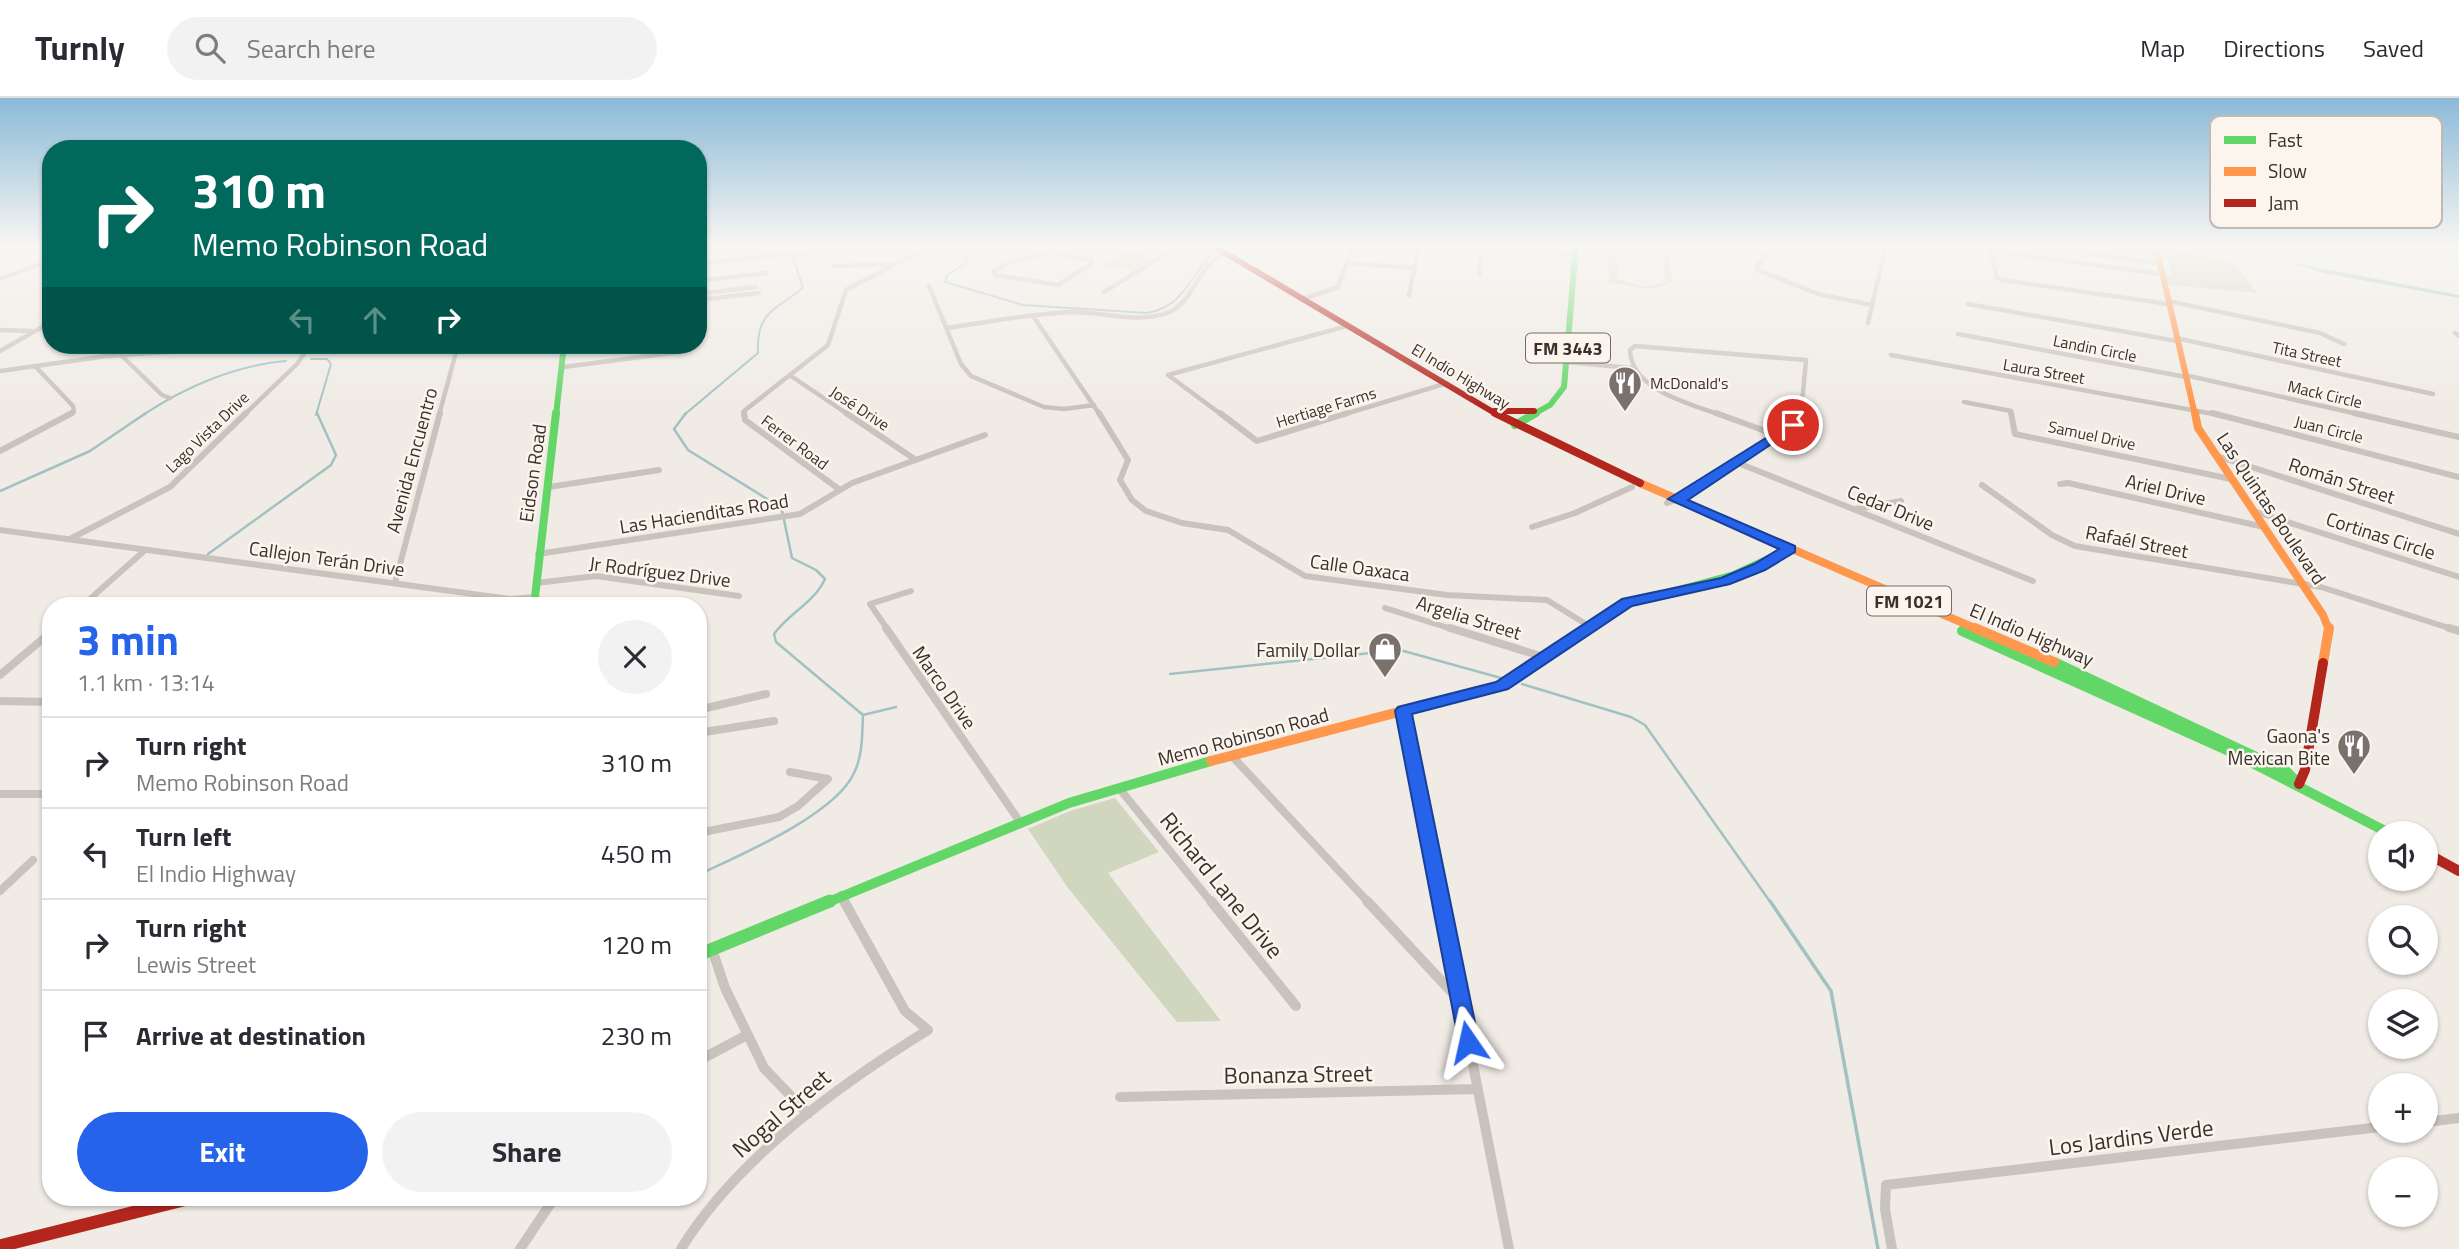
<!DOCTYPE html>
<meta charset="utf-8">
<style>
body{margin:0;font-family:"Titillium Web",sans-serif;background:#f2f2f3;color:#2b2b33;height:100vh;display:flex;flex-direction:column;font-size:26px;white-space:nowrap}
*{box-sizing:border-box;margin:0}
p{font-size:23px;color:#7c7c81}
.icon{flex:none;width:38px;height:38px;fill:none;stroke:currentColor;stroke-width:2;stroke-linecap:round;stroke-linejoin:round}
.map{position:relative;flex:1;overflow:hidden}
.drawer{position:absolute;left:42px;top:499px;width:665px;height:609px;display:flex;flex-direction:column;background:#fff;border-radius:28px;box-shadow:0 2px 5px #0004}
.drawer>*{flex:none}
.banner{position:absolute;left:42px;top:42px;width:665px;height:214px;border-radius:28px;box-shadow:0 2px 5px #0004;background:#00695c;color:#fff;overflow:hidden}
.tools{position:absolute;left:2368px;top:723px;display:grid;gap:14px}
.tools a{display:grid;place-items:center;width:70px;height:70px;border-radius:50%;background:#fff;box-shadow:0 2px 5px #0004;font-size:35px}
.pin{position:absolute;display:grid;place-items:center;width:60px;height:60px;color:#fff;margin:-30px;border:4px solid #fff;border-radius:50%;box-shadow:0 2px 7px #0007}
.me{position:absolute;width:77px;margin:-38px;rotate:349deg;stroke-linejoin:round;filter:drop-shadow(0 0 5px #0008)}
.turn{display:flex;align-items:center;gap:24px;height:147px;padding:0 35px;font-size:32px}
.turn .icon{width:91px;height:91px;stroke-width:2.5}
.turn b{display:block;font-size:49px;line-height:60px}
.lanes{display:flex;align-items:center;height:66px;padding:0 35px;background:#0003;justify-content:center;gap:35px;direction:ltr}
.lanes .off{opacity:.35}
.round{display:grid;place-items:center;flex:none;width:74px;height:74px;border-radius:37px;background:#f2f2f3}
.head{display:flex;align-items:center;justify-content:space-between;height:119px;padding:0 35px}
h1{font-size:42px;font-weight:700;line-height:52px;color:#2563eb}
.cta{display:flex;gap:14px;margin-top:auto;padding:14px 35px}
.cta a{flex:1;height:80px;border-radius:42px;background:#2563eb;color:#fff;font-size:28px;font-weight:700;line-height:80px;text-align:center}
.cta a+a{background:#f2f2f3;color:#2b2b33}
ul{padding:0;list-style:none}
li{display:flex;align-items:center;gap:21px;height:91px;padding:0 35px;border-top:2px solid #e1e1e2}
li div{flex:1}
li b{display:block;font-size:26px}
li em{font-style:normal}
header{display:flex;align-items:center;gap:42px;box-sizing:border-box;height:98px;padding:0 35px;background:#fff;border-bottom:2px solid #e1e1e2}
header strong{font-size:33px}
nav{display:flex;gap:38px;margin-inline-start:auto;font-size:24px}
.search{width:490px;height:63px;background:#f2f2f3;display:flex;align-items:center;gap:18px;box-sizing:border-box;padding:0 24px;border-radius:38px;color:#7c7c81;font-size:26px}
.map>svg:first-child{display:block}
.green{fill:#d1d6bf}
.water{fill:#a1c2c1}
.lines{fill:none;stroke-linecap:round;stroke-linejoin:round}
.stream-far2{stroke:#a1c2c1;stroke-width:2}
.stream-far1{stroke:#a1c2c1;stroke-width:2.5}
.stream{stroke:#a1c2c1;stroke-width:3.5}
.street-far3{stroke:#c9c3be;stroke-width:4.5}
.street-far2{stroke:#c9c3be;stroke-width:6}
.street-far1{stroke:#c9c3be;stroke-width:8}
.street{stroke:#c9c3be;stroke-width:10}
.fast-far3{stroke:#63d668;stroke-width:6}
.fast-far2{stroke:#63d668;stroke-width:8}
.fast-far1{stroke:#63d668;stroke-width:10}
.fast{stroke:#63d668;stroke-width:13}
.slow-far2{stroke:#ff974d;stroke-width:6}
.slow-far1{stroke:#ff974d;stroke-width:8}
.slow{stroke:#ff974d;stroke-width:10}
.jam-far3{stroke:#b3261e;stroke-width:6}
.jam-far2{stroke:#b3261e;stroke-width:8}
.jam-far1{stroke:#b3261e;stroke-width:10}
.jam{stroke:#b3261e;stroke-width:13}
.route{fill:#2563eb;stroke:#184099;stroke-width:2}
.labels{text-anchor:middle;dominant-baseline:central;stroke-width:5;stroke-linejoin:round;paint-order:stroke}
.far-street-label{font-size:16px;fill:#3b302b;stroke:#fbf5ee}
.far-poi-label{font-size:16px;fill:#3b302b;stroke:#fbf5ee;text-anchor:start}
.shield{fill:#fbf5ee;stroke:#756b66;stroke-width:2}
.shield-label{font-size:18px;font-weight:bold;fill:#3b302b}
.street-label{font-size:19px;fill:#3b302b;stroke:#fbf5ee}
.poi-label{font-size:19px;fill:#3b302b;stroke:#fbf5ee;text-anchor:end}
.near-street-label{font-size:23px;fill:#3b302b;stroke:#fbf5ee}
.key{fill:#fbf5ee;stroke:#c1bab4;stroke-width:2}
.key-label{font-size:19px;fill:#3b302b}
</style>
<header>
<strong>Turnly</strong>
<div class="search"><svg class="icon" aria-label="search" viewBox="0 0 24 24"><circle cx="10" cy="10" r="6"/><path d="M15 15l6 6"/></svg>Search here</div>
<nav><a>Map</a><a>Directions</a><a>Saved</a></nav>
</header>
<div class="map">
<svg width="2459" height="1151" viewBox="0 0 2459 1151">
<rect width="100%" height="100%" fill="#f0ebe5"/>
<!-- green -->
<path class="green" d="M1608,147H1617L1618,181L1644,189L1665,184L1662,153L1655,147L1665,149L1669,154L1672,184L1651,191L1609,185Z
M2162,149L2235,165L2257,195L2169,187L2166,177H2172L2168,160L2161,159Z
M1124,152L1142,154L1155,160L1134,172L1103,168Z
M1115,700L1159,754L1108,775L1221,923L1177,924L1068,790L1028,731L1070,713Z"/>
<!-- water -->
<path class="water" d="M2236,147L2294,165L2459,197V200L2323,175Z"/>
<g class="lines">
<!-- stream-far2 -->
<path class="stream-far2" d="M970,147L965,166L947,177L945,184L1023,207L1147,215C1183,209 1189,180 1212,156
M1233,150L1237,147
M311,261H327L331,266L316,317
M143,317C185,289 236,267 286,263
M684,317L758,255C756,214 775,212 803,190L793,159L847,148L900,147"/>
<!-- stream-far1 -->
<path class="stream-far1" d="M686,315L674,331L688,352L780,409L783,416
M0,393L90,353L146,315
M208,456L331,367L336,357L317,315
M1170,576L1400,552L1501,580
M1522,586L1631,619L1645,627L1771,805
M863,617L896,609
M698,777C740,757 835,717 854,675C863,657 862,636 863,617L776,544L774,536C789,515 814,505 825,481L816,472L792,460L784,422"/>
<!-- stream -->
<path class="stream" d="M1770,803L1831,893L1878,1151"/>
<!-- street-far3 -->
<path class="street-far3" d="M1437,147L1575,156
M1775,147L1756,169L1758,172L1818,196L1872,207
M1990,147L1997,180L2002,182L2168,206
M2033,147L2158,165
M1991,153L2161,176
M1053,156L1092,162L1091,166L1058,187L995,177L994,173C1015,158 1042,161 1064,147
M1347,165L1414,170
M698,166L803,154
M834,168L890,166
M1479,176L1482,148
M0,181L51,162
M698,183L766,175
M929,188L961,266L971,278L1044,309L1064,311L1094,307
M1104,194L1174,151L1191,147
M698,196L755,189
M1409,197L1419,147
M1302,201L1338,189L1353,147
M698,202L759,195
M2168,203L2320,235L2344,246
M1968,206L2177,243
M1033,218L1100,317
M1868,225L1886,147
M947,230C988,224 1029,216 1070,214C1101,213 1136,226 1167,215C1195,205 1196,167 1225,155
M0,232L31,233
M2455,235L2459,238
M1958,236L2186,279
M2176,240L2433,296
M0,253L51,224
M121,257L162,297L170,300
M1891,257L2219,317
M112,258L125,247
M1567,264L1631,270
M35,268L73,308L74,314L68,317
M563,269L680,254
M0,273L107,258L272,247
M2185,277L2362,317
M791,278L849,317
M1964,304L2011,313L2012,317
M244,317L297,266L310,247
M439,317L458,247
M744,317V313L828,247L846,192L924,151
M1222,317L1168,277L1347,228
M1342,317L1444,286
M1720,317C1689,305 1631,292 1630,252L1635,248L1806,262L1803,295L1797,317"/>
<!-- street-far2 -->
<path class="street-far2" d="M744,315L745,322L840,392
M846,315L916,362
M1099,315L1128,362L1120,382L1132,402L1146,413L1182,425L1228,432L1305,478L1447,497L1547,502L1589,528
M1220,315L1257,343L1348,315
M1716,315L1779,338
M2011,315L2015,336L2231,381
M2212,315L2459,379
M2354,315L2459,339
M1779,338L1798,315
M0,353L72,315
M2217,358L2459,436
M1738,365L2033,483
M2060,386L2068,385L2264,429
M1982,387L2052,437L2075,448L2321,489L2455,532
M549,389L659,372
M1667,405L1686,398L1779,338
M1856,411L1901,403
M2253,413L2459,479
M1532,429L1575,415L1632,389
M0,432L510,501L535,499
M70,441L170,389L246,315
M538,456L800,416L852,385L985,337
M395,485L440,315
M536,485L596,478L739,498
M82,508L144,453
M1385,510L1455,532
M888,532L870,506L911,493"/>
<!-- street-far1 -->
<path class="street-far1" d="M886,530L1020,724
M1450,530L1544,559
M2449,530L2459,533
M0,577L51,534
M0,603L51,604
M698,612L766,596
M1404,613L1441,805
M698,635L774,623
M1231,657L1369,805
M1119,690L1212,805
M0,696H51
M698,735L779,719L798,708L828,681L790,674
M0,793L33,762
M841,797L845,805"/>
<!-- street -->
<path class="street" d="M1211,803L1296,908
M1367,803L1460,903
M1441,803L1509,1151
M712,851L725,890L764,970L808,1016
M698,963L747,937
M1120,999L1478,991
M2426,1024L2459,1020
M520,1151L555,1099
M681,1151C736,1061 839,987 928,932L905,913L844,803
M1892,1151L1885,1111L1886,1087L2380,1029"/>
<!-- fast-far3 -->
<path class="fast-far3" d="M556,317L564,247
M1532,317L1550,307L1564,289L1576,147"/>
<!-- fast-far2 -->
<path class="fast-far2" d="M1515,327L1536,315
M1638,503L1734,477L1790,451
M534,508L556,315"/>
<!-- fast-far1 -->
<path class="fast-far1" d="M1962,533L2231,654L2389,735
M2054,564L2286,673L2299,686
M826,805L1069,705L1211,663"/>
<!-- fast -->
<path class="fast" d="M698,857L830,803"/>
<!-- slow-far2 -->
<path class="slow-far2" d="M2130,147L2157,152L2195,317"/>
<!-- slow-far1 -->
<path class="slow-far1" d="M2195,315L2198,330L2323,517L2329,532
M1640,385L1979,532
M1586,532L1627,505L1638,503"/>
<!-- slow -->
<path class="slow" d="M1975,530L2054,564
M2323,565L2329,530
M1211,663L1502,587L1589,530"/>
<!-- jam-far3 -->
<path class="jam-far3" d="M1212,147L1498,317
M1494,313H1534"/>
<!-- jam-far2 -->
<path class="jam-far2" d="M1495,315L1640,385"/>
<!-- jam-far1 -->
<path class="jam-far1" d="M2299,686L2305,672L2323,565
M2426,755L2459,773"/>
<!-- jam -->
<path class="jam" d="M0,1148L195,1099"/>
</g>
<!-- sky -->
<linearGradient id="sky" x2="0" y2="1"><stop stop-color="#8bbad8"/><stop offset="0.48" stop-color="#f8f6f3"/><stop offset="1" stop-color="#f8f6f3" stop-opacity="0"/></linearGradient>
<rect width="2459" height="308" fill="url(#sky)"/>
<!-- route -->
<path class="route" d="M1793,323L1799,327L1797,329L1688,402L1795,448V454L1765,472L1730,486L1632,508L1508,591L1412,616L1479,944L1476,950L1468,953L1460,950L1395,613L1398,609L1496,584L1622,501L1721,480L1754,466L1779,451L1668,401Z"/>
<!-- icons -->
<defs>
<g id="restaurant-pin" transform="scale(1.75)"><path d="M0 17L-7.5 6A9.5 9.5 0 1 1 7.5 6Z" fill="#7a716c" stroke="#fbf5ee"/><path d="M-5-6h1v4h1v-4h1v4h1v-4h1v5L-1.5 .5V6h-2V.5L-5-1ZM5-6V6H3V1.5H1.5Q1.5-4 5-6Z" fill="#fff"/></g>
<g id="shop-pin" transform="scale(1.75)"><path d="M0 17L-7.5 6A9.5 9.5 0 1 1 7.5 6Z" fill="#7a716c" stroke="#fbf5ee"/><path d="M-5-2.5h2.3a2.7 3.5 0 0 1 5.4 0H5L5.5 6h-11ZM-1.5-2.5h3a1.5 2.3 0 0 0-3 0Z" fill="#fff"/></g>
</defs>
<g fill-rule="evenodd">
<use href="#restaurant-pin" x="1625" y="285"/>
<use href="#shop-pin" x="1385" y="551"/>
<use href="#restaurant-pin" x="2354" y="648"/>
</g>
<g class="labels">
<!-- far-street labels -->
<g class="far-street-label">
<text transform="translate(2095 250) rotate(11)">Landin Circle</text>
<text transform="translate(2307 256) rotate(12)">Tita Street</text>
<text transform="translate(2044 273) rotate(10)">Laura Street</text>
<text transform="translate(1461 278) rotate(31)">El Indio Highway</text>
<text transform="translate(2325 296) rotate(13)">Mack Circle</text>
<text transform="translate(1326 309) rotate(-17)">Hertiage Farms</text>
<text transform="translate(860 310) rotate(33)">José Drive</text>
<text transform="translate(2329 331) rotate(14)">Juan Circle</text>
<text transform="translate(207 334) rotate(-44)">Lago Vista Drive</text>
<text transform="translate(2092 337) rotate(12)">Samuel Drive</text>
<text transform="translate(795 344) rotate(37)">Ferrer Road</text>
</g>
<!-- far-poi labels -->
<g class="far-poi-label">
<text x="1650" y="285">McDonald's</text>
</g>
<!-- shield labels -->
<g class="shield">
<rect x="1526" y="235.5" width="84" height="29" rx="5"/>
<rect x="1867" y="488.5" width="84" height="29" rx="5"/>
</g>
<g class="shield-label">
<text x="1568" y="250">FM 3443</text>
<text x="1909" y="503">FM 1021</text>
</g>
<!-- street labels -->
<g class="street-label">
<text transform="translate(411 362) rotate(-75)">Avenida Encuentro</text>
<text transform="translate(532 375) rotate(-82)">Eidson Road</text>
<text transform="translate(2342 382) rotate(18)">Román Street</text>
<text transform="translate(2166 391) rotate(13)">Ariel Drive</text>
<text transform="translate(1891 409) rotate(22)">Cedar Drive</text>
<text transform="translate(2272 410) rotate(56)">Las Quintas Boulevard</text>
<text transform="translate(704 415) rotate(-9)">Las Hacienditas Road</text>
<text transform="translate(2381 437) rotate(18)">Cortinas Circle</text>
<text transform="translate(2137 443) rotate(11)">Rafaél Street</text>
<text transform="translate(327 460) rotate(8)">Callejon Terán Drive</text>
<text transform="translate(1360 469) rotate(8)">Calle Oaxaca</text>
<text transform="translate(660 473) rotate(7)">Jr Rodríguez Drive</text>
<text transform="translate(1469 519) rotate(17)">Argelia Street</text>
<text transform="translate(2032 536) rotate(23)">El Indio Highway</text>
<text transform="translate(945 589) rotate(55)">Marco Drive</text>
<text transform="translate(1243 638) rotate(-15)">Memo Robinson Road</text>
</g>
<!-- poi labels -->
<g class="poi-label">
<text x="1360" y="551">Family Dollar</text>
<text x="2330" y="637">Gaona's<tspan x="2330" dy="22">Mexican Bite</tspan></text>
</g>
<!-- near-street labels -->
<g class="near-street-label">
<text transform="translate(1222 787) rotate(51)">Richard Lane Drive</text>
<text transform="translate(1298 976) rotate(-1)">Bonanza Street</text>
<text transform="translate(781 1015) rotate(-41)">Nogal Street</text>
<text transform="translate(2131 1039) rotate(-7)">Los Jardins Verde</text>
</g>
</g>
<!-- legend -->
<rect x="2210" y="18" width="232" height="112" rx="10" class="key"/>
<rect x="2224" y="38" width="32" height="8" fill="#63d668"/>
<rect x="2224" y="69" width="32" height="9" fill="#ff974d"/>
<rect x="2224" y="101" width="32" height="8" fill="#b3261e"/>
<g class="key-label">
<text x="2268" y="49">Fast</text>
<text x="2268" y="80">Slow</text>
<text x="2268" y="112">Jam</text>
</g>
</svg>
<div class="tools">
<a><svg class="icon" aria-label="sound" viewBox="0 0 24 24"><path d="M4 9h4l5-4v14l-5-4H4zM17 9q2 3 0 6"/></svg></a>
<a><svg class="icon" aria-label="search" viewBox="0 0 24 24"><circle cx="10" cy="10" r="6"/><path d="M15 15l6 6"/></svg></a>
<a><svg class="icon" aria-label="layers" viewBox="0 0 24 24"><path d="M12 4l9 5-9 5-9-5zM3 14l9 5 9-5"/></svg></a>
<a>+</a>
<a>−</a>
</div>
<div class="pin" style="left:1793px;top:327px;background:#d93025"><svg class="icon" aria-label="arrive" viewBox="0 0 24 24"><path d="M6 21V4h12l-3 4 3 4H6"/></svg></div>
<svg class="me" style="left:1468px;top:944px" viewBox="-20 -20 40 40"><path d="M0-17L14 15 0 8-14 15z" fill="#2563eb" stroke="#fff" stroke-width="4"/></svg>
<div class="banner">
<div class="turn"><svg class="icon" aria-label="right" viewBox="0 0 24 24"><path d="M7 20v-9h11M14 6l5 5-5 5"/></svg><div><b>310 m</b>Memo Robinson Road</div></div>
<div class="lanes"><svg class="icon off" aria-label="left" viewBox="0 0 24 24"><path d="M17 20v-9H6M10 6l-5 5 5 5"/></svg><svg class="icon off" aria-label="ahead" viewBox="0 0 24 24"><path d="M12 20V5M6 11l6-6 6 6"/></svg><svg class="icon" aria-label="right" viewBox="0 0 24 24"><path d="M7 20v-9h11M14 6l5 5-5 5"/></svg></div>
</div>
<section class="drawer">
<div class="head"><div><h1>3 min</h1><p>1.1 km · 13:14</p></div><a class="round"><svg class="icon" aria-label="close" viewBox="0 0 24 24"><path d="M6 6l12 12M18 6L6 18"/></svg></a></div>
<ul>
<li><svg class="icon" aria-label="right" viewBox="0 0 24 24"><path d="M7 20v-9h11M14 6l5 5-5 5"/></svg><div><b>Turn right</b><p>Memo Robinson Road</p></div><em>310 m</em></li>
<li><svg class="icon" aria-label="left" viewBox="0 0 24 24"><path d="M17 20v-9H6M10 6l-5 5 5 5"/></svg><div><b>Turn left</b><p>El Indio Highway</p></div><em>450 m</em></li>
<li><svg class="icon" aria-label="right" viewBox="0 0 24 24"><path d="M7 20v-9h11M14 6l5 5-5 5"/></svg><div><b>Turn right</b><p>Lewis Street</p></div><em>120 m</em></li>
<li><svg class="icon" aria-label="arrive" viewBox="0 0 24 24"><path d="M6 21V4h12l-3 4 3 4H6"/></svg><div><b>Arrive at destination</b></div><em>230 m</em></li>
</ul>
<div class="cta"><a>Exit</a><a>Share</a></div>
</section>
</div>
